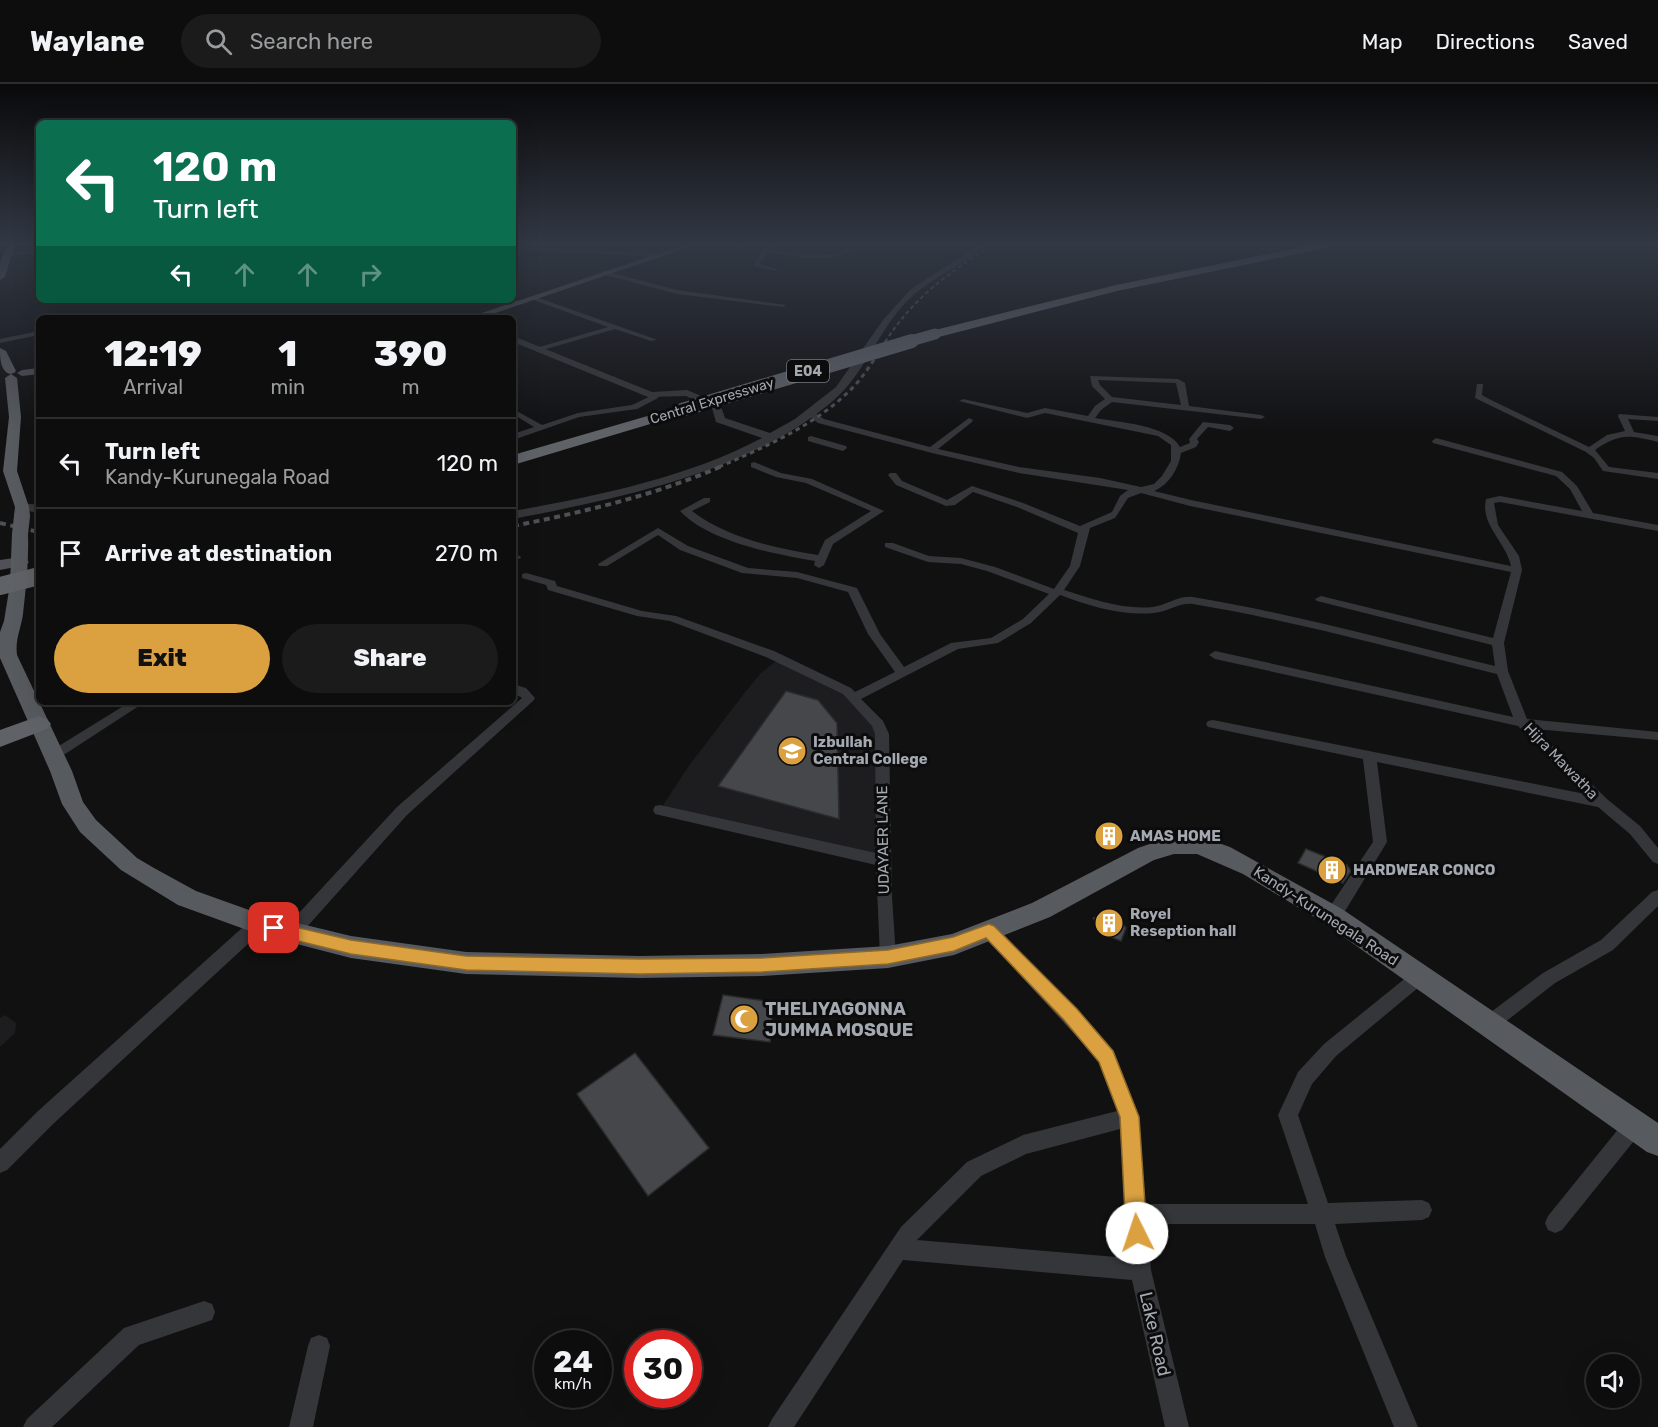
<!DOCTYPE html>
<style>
body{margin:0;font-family:Rubik,sans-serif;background:#1b1b1c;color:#f1f3f6;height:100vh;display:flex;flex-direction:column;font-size:22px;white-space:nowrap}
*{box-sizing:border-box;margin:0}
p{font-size:20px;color:#9a9c9e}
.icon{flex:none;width:33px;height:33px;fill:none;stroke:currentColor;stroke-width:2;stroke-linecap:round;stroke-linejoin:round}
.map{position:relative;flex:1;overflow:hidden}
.details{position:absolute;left:36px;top:231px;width:480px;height:390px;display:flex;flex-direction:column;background:#0d0d0e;border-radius:9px;box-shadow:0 6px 24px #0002,0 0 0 2px #2d2d2e}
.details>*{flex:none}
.hud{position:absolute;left:36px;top:36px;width:480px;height:183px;border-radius:9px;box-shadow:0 6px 24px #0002,0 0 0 2px #2d2d2e;background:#0b6e4f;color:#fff;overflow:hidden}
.buttons{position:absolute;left:1586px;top:1270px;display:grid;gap:12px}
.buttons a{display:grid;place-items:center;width:54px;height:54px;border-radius:50%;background:#0d0d0e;box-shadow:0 6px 24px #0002,0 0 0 2px #2d2d2e;font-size:30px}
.speed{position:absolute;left:534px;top:1246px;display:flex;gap:12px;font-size:30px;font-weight:700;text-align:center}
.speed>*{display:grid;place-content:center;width:78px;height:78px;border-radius:50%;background:#0d0d0e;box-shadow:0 6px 24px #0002,0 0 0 2px #2d2d2e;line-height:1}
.speed small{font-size:15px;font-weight:400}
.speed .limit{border:9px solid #d22;background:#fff;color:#111}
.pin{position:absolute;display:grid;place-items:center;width:51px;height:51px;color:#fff;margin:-26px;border-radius:12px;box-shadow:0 3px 9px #0006}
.me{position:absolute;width:66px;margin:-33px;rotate:356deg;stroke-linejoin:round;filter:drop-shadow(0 0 4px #0008)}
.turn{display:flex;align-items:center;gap:21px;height:126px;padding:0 18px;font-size:27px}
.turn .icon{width:78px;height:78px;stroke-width:2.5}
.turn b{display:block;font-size:42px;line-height:51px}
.lanes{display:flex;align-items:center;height:57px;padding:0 18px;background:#0003;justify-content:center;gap:30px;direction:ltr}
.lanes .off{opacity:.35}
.eta{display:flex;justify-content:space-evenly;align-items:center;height:102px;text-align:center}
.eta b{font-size:36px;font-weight:800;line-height:42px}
.button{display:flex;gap:12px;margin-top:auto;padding:12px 18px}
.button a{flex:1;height:69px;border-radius:36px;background:#dba141;color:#111;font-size:24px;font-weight:800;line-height:69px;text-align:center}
.button a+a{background:#1b1b1c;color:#f1f3f6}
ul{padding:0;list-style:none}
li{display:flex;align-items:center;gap:18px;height:90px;padding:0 18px;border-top:2px solid #2d2d2e}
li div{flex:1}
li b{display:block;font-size:22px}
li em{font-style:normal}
header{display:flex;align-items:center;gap:36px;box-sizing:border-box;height:84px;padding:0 30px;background:#0d0d0e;border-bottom:2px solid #2d2d2e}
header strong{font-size:28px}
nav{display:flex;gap:33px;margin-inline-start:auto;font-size:21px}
.search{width:420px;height:54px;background:#1b1b1c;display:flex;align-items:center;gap:15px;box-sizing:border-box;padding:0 21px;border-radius:33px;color:#9a9c9e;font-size:22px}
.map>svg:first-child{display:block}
.built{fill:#1d1d1f}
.building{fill:#45474a;stroke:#2b2c2e;stroke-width:1.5}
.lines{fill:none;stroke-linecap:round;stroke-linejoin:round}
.minor{fill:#353639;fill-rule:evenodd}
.tertiary{fill:#353639;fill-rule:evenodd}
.primary{fill:#4f5156;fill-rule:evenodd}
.trunk{fill:#575a5e;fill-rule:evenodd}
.motorway{fill:#5f6267;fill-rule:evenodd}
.rail-far2{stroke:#4e5054;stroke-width:2;stroke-dasharray:4 3;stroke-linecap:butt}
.rail-far1{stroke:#4e5054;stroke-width:3;stroke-dasharray:4.5 4;stroke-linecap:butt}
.rail{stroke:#4e5054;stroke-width:4;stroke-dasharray:6 4.5;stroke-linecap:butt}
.trunk-bridge{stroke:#575a5e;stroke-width:16}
.motorway-bridge-far2{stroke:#5f6267;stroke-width:11}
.motorway-bridge-far1{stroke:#5f6267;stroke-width:14}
.motorway-bridge{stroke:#5f6267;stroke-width:18}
.route{fill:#dba141;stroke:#8e692a;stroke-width:1.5}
.labels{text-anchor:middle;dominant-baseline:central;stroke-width:6;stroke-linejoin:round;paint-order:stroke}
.shield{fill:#0c0c0d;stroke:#767a80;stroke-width:1.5}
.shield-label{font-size:14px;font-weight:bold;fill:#a4a9b1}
.far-street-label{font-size:14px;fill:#a4a9b1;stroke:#0c0c0d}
.poi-label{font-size:15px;font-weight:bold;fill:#a4a9b1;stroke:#0c0c0d;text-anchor:start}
.street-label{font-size:15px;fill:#a4a9b1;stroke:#0c0c0d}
.near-poi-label{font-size:18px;font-weight:bold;fill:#a4a9b1;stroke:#0c0c0d;text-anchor:start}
.near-street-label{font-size:18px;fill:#a4a9b1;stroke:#0c0c0d}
</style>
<header>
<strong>Waylane</strong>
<div class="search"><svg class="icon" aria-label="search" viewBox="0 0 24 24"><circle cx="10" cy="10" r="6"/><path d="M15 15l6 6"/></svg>Search here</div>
<nav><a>Map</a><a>Directions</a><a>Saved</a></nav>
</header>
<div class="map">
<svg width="1658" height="1343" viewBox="0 0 1658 1343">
<rect width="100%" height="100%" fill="#111112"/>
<!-- built -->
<path class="built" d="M780,574L833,599L878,640L884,777L660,726L688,683L746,607L761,589Z
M5,931L16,939L15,949L0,963V934Z"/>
<!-- building -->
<path class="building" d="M786,607L818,616L837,639L839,735L718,702Z
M1306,765L1347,781L1351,787L1343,799L1298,779Z
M1112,827L1126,844L1121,857L1106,851L1093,834Z
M723,911L773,918L770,958L713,951Z
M635,969L709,1064L648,1112L577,1010Z"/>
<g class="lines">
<!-- minor -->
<path class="minor" d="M730,160H766L736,164Z
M771,160L774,162L771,166L832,171L850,163L855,164C832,182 795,171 768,169L759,180L777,185V187L753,182L763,166Z
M518,163L659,169L662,171L659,173L516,166Z
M39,165V169L8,172L5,170Z
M604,187L677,206L786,221L783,223L677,210L602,190Z
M533,212L655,255L656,256L651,257L615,245L536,268V264L608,243L531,215Z
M513,215L521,219L518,221L506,216Z
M39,247V251L0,259V255Z
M1090,292L1178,295L1185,299L1189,322L1261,331L1265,333L1261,335L1112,318L1101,326L1095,334C1118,338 1168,341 1180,363L1190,359L1189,355L1203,338L1230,341L1234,344L1230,347L1208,343L1197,355L1199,358L1196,363L1181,369C1179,384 1169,401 1154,407L1191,416L1511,482C1506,458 1480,441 1486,415L1500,412L1582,427L1570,405L1556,392L1433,359L1432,357L1436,354L1562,388L1577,402L1593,429L1658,441V447L1500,418L1494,419L1498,441L1519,472L1522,486L1504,559L1508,587L1527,635L1658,648V656L1535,645L1607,715L1640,742L1658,764V780L1653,778L1630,750L1598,723L1377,678L1387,758L1339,837L1333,838L1327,837L1325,832L1327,827L1373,758L1363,675L1213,644L1208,643L1206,640L1208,637L1213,636L1585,710L1518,642L1215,575L1209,571L1215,567L1513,633L1497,590C1396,565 1295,537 1193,520C1180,518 1167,528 1154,529C1122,532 1089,522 1060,511L1031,539L998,559L958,565L861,615L883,637L889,650L892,813L896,873L894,878L888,880L882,878L880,873L876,781L655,730L653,726L655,722L660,721L876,769L875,650L872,642L843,610L766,573L670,537L637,532L548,506L546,501L522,494V490L526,489L555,497L557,502L642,527L676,532L774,567L851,604L855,608L895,588L868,550L848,508L797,494L742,489L680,466L658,451L607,482H599L598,480L658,444L688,462L748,484L797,488L857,504L880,550L904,583L951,559L991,554L1023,535L1049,510L987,487L961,480L928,478L885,463V459H893L929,472L961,474L995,483L1054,505L1070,482L1078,449L1017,423L973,408L955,421L946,422L896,401L888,391L890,389H896L902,397L947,416L972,402L1023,419L1080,442L1112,428L1120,412L1128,406L1019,389L932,369L818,339L805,329L812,327L824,335L930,363L969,334L973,336L972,338L938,365L1019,383L1100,394L1141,403L1154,400L1162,392L1171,377V361L1158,352L1045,329L1027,334L959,317L963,315L1027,329L1045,324L1088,332L1095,322L1105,315L1092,302ZM1098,296L1176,299L1181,321L1112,313L1100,301ZM1141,409L1190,422L1511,488L1493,554L1321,512L1315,515L1317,517L1492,561L1495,582C1395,558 1295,530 1193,513C1180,511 1166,521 1153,523C1123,526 1092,515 1064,506L1080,482L1090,444L1115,434L1128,414Z
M1477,300H1483L1482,311L1489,315L1589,363L1607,351L1625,347L1618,332L1619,330L1658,333V337L1628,335L1634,348L1658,352V358C1629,351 1620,349 1595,366L1609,383L1658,389V395L1603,387L1594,374L1586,368L1475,314Z
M655,310L659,312L658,314L637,325L579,333L513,356V350L534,343L513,330V325L542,341L578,329L632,321Z
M811,352L846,362L847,364L843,367L808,357V353Z
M754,378L781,389L812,395L884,427L833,460L824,481L819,484L814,481L815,477C775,470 709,458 680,427L704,414H710V418L692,427C727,454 775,464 818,471L825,456L871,427L806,399L776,393L751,383V379Z
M513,471L520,472L521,474L513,477Z
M513,600L526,604L535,614L533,617L407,731L297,854L291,856L285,854L283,849L285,844L397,723L522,614L513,608Z
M130,618H145L59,674H49L47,671L49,668Z
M1658,806V822L1613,866L1555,899L1495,946L1489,948L1483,946L1480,940L1483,934L1543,889L1601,856L1652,808Z
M258,833L264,835L266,840L264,845L52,1041L7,1086L0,1089V1065L38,1027L252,835Z
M989,839L995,841L1113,967L1139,1033L1145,1120H1308L1278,1031L1298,988L1324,960L1413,888L1419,886L1425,888L1427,893L1425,898L1336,972L1312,1000L1298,1031L1328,1119L1422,1116L1429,1119L1432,1126L1429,1133L1422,1136L1335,1140L1346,1172L1418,1343H1394L1325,1173L1315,1140H1147L1151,1186L1189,1343H1165L1132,1196L903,1176L794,1343H768L772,1335L901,1143L967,1078L1023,1051L1117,1027L1100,978L983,851L981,846L983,841ZM1120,1045L1128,1174L917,1156L981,1092L1026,1070Z
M1635,1031L1642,1033L1645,1040L1642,1047L1562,1146L1555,1149L1548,1146L1545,1139L1548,1132L1628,1033Z
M204,1217L212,1220L215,1228L212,1236L139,1261L52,1343H23L27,1335L124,1244Z
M319,1251L327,1254L330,1262L313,1343H289L308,1262L311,1254Z"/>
<!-- tertiary -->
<path class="tertiary" d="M981,160H988C963,182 931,193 907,217C878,247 865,289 834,316C750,389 619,414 513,435V427C597,412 686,394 762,354L716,338L712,324L686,312L648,313L513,258V252L652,308L687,306L720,320L725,334L770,349L795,335L836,303L883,236L911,205Z
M22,419L39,421V429L18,425L16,423Z"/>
<!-- primary -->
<path class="primary" d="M687,160H698L481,234H467Z
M39,284V290L22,292L17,289L22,286Z
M21,473L26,475L29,478L26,481L0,486V476Z"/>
<!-- trunk -->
<path class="trunk" d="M7,160H15L5,193L0,196V179Z
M0,264L6,267L16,287L14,289L10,290C0,287 0,273 0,264Z
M11,290L17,294L21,333L17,387L29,423L30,432L22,437L14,432L15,423L3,387L9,333L5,294Z
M20,445L28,450C29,477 26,503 23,530C21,545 15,555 17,571L72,687L83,718L96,736L137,774L154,784L196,807L260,830L351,852L466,868L640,872L762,870L888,862L952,850L1032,819L1138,764L1173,752H1198L1230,763L1342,825L1658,1039V1072L1647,1068L1324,839L1243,790L1197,770H1174L1154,776L1050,833L954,871L888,884L762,892L640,894L466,890L351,874L258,850L178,821L121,786L80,748L62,720L50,687L0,574V548L4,537L10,500L12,450Z"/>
<!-- motorway -->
<path class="motorway" d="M1317,160H1336L1331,163L1117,207L935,254L929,250L931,247L1116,201Z
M682,322L687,323L689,326L687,329L513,381V371Z
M39,632L47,635L51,640L47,645L0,663V646Z"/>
<!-- rail-far2 -->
<path class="rail-far2" d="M885,258C915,212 949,188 995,160"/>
<!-- rail-far1 -->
<path class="rail-far1" d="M719,383C767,362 821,339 857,299C868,286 877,271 886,257"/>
<!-- rail -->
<path class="rail" d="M0,439L39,448
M513,442C584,428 656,411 722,382"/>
<!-- trunk-bridge -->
<path class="trunk-bridge" d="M20,450L22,432"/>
<!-- motorway-bridge-far2 -->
<path class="motorway-bridge-far2" d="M907,258L935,250"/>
<!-- motorway-bridge-far1 -->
<path class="motorway-bridge-far1" d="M682,326L912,257"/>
<!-- motorway-bridge -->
<path class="motorway-bridge" d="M0,502L39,492"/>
</g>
<!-- sky -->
<linearGradient id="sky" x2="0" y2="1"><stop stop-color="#09090a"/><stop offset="0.46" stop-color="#323844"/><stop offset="1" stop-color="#323844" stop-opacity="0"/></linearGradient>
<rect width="1658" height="348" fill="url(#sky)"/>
<!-- route -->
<path class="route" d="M274,838L351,856L466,872L640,875L762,874L888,866L953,853L989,840L994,842L1077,925L1113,967L1139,1033L1147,1149L1144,1156L1137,1159L1129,1156L1126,1149L1120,1033L1099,978L1064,936L986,854L954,867L888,880L762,888L640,890L466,886L351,870L274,851L268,849L266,844L268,840Z"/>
<!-- icons -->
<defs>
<g id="school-disc" transform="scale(1.5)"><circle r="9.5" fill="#dba141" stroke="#0c0c0d"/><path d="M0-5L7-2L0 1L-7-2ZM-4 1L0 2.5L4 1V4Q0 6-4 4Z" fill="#fff"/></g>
<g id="building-disc" transform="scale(1.5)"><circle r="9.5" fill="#dba141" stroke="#0c0c0d"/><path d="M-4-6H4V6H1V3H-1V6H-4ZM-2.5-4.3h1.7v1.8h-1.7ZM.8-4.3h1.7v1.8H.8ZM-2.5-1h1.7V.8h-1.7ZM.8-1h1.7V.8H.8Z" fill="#fff"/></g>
<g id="mosque-disc" transform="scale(1.5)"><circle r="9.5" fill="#dba141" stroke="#0c0c0d"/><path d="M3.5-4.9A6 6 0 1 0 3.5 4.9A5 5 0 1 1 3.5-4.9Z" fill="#fff"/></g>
</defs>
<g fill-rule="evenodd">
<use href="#school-disc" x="792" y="667"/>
<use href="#building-disc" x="1109" y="752"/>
<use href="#building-disc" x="1332" y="786"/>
<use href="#building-disc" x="1109" y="839"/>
<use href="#mosque-disc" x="744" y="935"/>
</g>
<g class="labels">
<!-- shield labels -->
<rect class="shield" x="787" y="276" width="42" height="22" rx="4.5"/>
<g class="shield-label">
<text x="808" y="287">E04</text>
</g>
<!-- far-street labels -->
<g class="far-street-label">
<text transform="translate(712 317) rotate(-17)">Central Expressway</text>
</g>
<!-- poi labels -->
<g class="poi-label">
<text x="813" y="658">Izbullah<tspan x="813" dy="17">Central College</tspan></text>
<text x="1130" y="752">AMAS HOME</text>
<text x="1353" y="786">HARDWEAR CONCO</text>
<text x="1130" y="830">Royel<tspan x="1130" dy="17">Reseption hall</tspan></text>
</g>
<!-- street labels -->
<g class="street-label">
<text transform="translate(1561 677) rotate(46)">Hijra Mawatha</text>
<text transform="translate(883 756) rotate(-91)">UDAYAER LANE</text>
<text transform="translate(1326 832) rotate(33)">Kandy-Kurunegala Road</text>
</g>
<!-- near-poi labels -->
<g class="near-poi-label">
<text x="765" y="925">THELIYAGONNA<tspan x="765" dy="21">JUMMA MOSQUE</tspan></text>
</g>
<!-- near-street labels -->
<g class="near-street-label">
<text transform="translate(1155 1250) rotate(77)">Lake Road</text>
</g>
</g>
</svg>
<div class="buttons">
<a><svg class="icon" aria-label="sound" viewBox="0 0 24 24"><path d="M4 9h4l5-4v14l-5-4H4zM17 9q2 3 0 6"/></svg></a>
</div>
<div class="speed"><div>24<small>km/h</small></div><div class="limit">30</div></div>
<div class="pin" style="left:274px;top:844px;background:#d93025"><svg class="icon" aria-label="arrive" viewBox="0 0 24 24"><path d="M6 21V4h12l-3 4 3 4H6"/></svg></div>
<svg class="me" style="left:1137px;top:1149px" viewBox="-20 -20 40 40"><circle r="19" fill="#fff"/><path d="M0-13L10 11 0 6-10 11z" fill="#dba141"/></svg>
<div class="hud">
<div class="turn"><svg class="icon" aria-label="left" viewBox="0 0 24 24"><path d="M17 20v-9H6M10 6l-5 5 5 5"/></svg><div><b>120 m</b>Turn left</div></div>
<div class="lanes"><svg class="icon" aria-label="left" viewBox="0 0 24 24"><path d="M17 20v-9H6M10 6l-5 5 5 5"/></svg><svg class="icon off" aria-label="ahead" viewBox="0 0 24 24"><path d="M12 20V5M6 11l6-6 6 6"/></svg><svg class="icon off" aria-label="ahead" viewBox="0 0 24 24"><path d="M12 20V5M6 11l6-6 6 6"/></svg><svg class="icon off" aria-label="right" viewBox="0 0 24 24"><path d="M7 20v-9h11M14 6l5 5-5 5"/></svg></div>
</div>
<section class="details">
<div class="eta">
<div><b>12:19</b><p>Arrival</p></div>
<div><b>1</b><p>min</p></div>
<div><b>390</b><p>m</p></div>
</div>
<ul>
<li><svg class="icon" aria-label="left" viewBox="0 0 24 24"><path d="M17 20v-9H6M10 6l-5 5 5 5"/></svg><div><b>Turn left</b><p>Kandy-Kurunegala Road</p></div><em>120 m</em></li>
<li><svg class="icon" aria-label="arrive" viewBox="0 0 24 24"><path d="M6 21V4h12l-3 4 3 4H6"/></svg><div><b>Arrive at destination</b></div><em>270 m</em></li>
</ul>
<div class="button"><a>Exit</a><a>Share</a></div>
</section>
</div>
